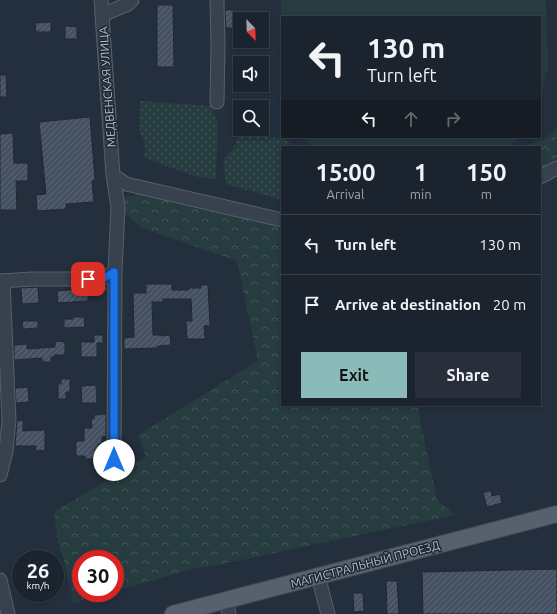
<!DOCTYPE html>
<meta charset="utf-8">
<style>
body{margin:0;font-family:Ubuntu,sans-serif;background:#282f3a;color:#f1f3f6;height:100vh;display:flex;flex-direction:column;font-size:15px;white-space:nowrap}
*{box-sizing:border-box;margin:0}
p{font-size:13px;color:#a0a4aa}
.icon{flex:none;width:22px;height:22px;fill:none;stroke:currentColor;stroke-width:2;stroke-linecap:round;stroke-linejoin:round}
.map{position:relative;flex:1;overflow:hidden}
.panel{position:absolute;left:281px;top:146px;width:260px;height:260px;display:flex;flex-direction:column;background:#1b232e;border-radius:0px;box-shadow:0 2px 6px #0003,0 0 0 1px #39404a}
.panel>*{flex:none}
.hud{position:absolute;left:281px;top:16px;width:260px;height:122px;border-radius:0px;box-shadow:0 2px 6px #0003,0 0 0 1px #39404a;background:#1b232e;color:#f1f3f6;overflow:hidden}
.needle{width:26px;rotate:157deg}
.buttons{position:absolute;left:233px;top:12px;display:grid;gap:8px}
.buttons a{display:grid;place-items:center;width:36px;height:36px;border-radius:0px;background:#1b232e;box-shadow:0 2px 6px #0003,0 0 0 1px #39404a;font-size:20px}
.speed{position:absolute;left:12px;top:550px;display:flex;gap:8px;font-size:20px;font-weight:700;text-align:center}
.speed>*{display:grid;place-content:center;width:52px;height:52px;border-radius:50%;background:#1b232e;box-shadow:0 2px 6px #0003,0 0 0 1px #39404a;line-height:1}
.speed small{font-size:10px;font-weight:400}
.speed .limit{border:6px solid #d22;background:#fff;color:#111}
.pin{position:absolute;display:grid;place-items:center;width:34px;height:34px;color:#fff;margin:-17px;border-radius:8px;box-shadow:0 2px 6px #0006}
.me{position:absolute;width:44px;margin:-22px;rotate:0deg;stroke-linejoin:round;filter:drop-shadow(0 0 3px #0008)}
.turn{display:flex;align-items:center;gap:14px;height:84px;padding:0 20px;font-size:18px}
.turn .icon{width:52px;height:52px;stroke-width:2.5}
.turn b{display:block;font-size:28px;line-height:34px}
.lanes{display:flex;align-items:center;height:38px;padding:0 20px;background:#0003;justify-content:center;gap:20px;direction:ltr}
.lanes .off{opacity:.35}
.eta{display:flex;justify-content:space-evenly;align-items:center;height:68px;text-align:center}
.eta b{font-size:24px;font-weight:700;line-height:28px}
.primary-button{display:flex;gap:8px;margin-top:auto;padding:8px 20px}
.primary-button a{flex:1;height:46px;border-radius:0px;background:#8bbbb9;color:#111;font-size:16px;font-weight:700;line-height:46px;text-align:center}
.primary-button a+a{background:#282f3a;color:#f1f3f6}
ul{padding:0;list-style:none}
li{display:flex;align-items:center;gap:12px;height:60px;padding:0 20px;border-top:1px solid #39404a}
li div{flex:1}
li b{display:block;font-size:15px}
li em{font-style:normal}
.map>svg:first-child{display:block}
.grass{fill:#263c3f}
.forest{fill:url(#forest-crowns)}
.garden{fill:url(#garden-dots)}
.building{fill:url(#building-hatch);stroke:#1f2835}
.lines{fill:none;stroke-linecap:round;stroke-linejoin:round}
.minor-casing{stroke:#565f6c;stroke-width:15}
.major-casing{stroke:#414a57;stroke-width:18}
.minor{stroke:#38414e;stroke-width:13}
.major{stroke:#56606e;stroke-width:16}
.route-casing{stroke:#114b97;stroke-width:10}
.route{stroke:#1a73e8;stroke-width:7}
.labels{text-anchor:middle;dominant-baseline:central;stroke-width:3;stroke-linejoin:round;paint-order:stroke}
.street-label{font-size:12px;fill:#b4bcc9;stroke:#1d2633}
</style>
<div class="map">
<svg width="557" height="614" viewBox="0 0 557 614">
<defs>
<pattern id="forest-crowns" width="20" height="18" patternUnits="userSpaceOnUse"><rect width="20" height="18" fill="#263c3f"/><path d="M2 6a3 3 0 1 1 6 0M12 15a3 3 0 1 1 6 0" fill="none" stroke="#435659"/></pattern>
<pattern id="garden-dots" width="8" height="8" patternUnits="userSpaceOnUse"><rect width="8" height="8" fill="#263c3f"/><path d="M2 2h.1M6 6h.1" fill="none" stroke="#435659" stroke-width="1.8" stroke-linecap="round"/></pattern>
<pattern id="building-hatch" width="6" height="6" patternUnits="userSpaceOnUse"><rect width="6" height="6" fill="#455162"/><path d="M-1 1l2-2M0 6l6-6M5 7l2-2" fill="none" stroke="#5d6877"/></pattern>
</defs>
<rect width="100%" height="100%" fill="#242f3e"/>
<!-- grass -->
<path class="grass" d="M281,0H546L548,66L540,102V17H282V33Z
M303,137H519L509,147H311Z"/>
<!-- forest -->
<path class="forest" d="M557,127V162L540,172V147H522L547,138Z
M149,191L282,221V405H417L437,500L455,515L213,566L196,568L115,591V559H81V593H108L73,603L64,561L58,542L54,512L146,457L138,435L258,361L237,261L142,228L111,201Z"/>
<!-- garden -->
<path class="garden" d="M140,101L212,106L218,125L216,179L198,177L144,158L145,142L139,130Z
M240,135L285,139L295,147H282V200L226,184L223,160L233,149Z"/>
<!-- building -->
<path class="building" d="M157,5H173L174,67H157Z
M225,10H237V28H226Z
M51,22V32H36L35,23Z
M65,26L77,27V39H65Z
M0,75H6L7,97H0Z
M90,117L95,180L92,181L94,202L66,204V209L37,211L36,195L46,194L39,122Z
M13,133L14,163H28V181H16L17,210H0V134Z
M146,284H172V290H189V288H201L200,285H208L210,326H204L205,339H187L186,321H192L191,299H163V302H152L153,335H160V336L170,335L171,345L158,346L157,348L124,349V338L134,337L133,293H146Z
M107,285V291L88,292V301L58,303L57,291L82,289V287H102Z
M38,287L39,303L22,304L21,288Z
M73,317H84L85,327L64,328V319H73Z
M22,321H38V328L23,329Z
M94,335H103V343H97V357H81V342H94Z
M55,341L65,342V355H54V357H51V362H42V358L14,360V345L27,344V349L55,347Z
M61,379H70V392H66V399H58V384H61Z
M15,384L16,388L28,387L29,402L16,403Z
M96,385L97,403H82L81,386Z
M106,414V436L102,437V444H98V459H85V456H76V441H84V428H92L91,419H94V415Z
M23,420V431L45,430V450L36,451V446H15L17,421Z
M491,490L492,496L500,494L502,503L487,507L483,493Z
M557,569V614H423L422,572Z
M386,581H397L399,614H387Z
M353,593H363L364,611L354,612Z"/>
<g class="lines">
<!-- minor casing -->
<g class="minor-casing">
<path id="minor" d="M101,0L113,175L118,207L115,272L114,460
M217,0L218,45L217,102
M102,15L128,4L132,0
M113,175L126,184L282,220
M540,177L557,168
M0,281L32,279H102L115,272
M0,475L6,452L9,420L3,281
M318,576L328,614
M0,580L8,614
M226,600L229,614"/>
</g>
<!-- major casing -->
<g class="major-casing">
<path id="major" d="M173,614L557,514"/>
</g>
<!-- minor -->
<use href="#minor" class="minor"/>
<!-- major -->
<use href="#major" class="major"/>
</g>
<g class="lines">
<!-- route casing -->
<g class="route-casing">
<path id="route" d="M88,279H102L114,272V460"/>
</g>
<!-- route -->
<use href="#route" class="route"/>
</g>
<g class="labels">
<!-- street labels -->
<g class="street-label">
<text transform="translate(107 87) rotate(-94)">МЕДВЕНСКАЯ УЛИЦА</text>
<text transform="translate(365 564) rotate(-15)">МАГИСТРАЛЬНЫЙ ПРОЕЗД</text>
</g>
</g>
</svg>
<div class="buttons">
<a><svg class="needle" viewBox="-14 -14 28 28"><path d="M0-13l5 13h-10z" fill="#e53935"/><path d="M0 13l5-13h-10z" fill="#a0a4aa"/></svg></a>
<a><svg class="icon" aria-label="sound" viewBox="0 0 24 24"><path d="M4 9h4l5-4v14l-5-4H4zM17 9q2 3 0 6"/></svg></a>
<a><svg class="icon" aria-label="search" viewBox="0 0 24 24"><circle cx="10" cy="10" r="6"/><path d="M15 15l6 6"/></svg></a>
</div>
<div class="speed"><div>26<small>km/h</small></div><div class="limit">30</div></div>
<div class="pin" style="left:88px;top:279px;background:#d93025"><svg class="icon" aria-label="arrive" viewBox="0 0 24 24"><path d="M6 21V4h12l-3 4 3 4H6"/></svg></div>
<svg class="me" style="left:114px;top:460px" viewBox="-20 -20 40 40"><circle r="19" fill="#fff"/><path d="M0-13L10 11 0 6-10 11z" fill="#1a73e8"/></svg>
<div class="hud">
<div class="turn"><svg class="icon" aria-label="left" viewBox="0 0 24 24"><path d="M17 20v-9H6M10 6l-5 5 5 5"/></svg><div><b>130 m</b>Turn left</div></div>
<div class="lanes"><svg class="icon" aria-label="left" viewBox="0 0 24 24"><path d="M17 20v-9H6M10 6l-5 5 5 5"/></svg><svg class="icon off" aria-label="ahead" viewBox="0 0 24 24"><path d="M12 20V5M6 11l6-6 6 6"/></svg><svg class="icon off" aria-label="right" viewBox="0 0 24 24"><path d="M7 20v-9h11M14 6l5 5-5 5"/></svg></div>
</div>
<section class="panel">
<div class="eta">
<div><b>15:00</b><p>Arrival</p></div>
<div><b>1</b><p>min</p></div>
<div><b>150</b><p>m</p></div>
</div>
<ul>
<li><svg class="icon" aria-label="left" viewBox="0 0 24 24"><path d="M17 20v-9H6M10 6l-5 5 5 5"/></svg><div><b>Turn left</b></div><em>130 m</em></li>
<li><svg class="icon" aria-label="arrive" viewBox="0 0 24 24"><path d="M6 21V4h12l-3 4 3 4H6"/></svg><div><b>Arrive at destination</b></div><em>20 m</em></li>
</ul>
<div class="primary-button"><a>Exit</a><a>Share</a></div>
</section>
</div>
